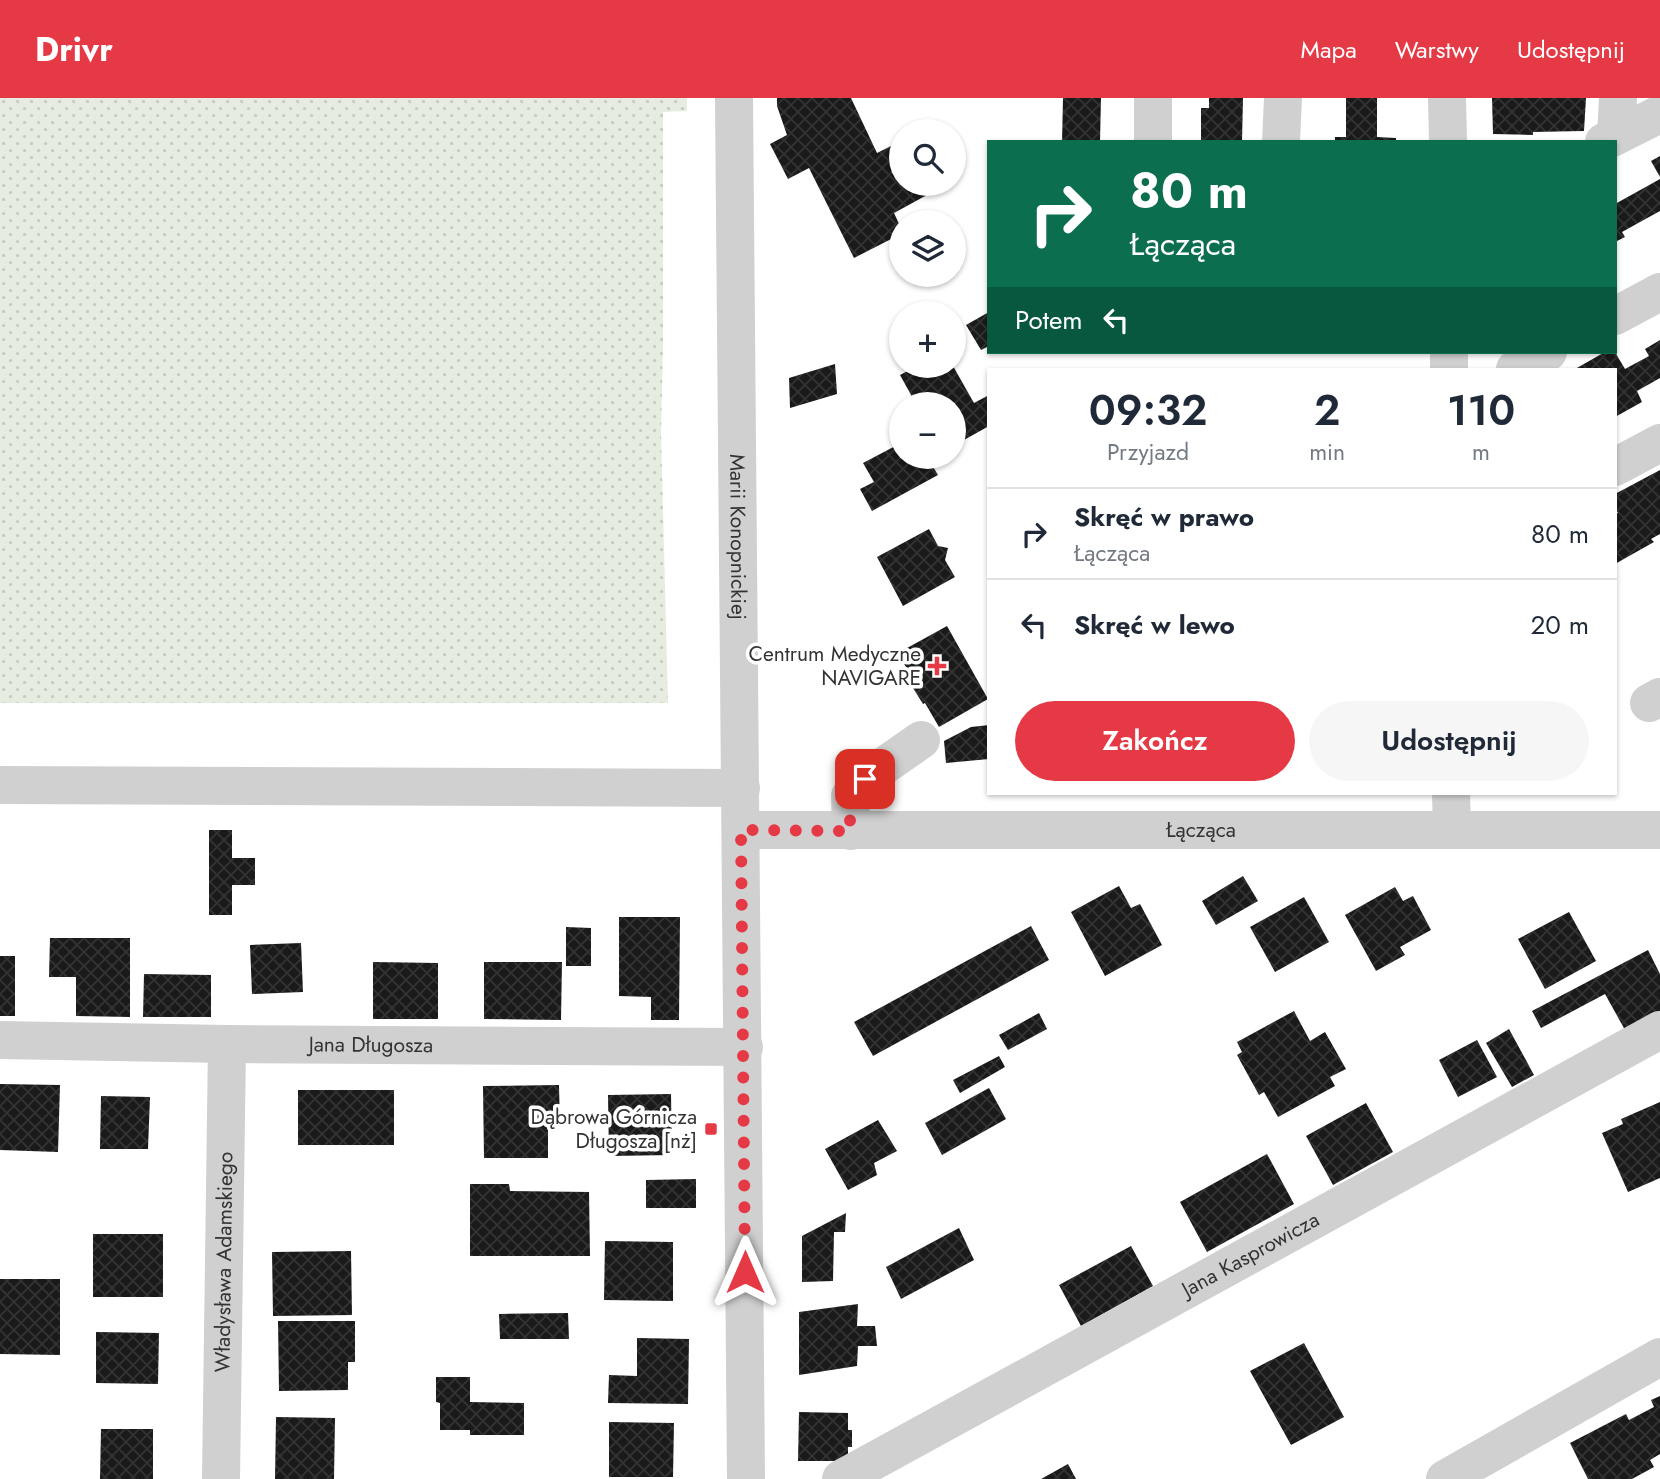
<!DOCTYPE html>
<html lang="pl">
<meta charset="utf-8">
<style>
body{margin:0;font-family:Jost,sans-serif;background:#f6f6f7;color:#1f2937;height:100vh;display:flex;flex-direction:column;font-size:26px;white-space:nowrap}
*{box-sizing:border-box;margin:0}
p{font-size:23px;color:#747a83}
.icon{flex:none;width:38px;height:38px;fill:none;stroke:currentColor;stroke-width:2;stroke-linecap:round;stroke-linejoin:round}
.map{position:relative;flex:1;overflow:hidden}
.panel{position:absolute;left:987px;top:270px;width:630px;height:427px;display:flex;flex-direction:column;background:#fff;border-radius:0px;box-shadow:0 2px 5px #0004}
.panel>*{flex:none}
.banner{position:absolute;left:987px;top:42px;width:630px;height:214px;border-radius:0px;box-shadow:0 2px 5px #0004;background:#0b6e4f;color:#fff;overflow:hidden}
.controls{position:absolute;left:889px;top:21px;display:grid;gap:14px}
.controls a{display:grid;place-items:center;width:77px;height:77px;border-radius:50%;background:#fff;box-shadow:0 2px 5px #0004;font-size:35px}
.pin{position:absolute;display:grid;place-items:center;width:60px;height:60px;color:#fff;margin:-30px;border-radius:14px;box-shadow:0 4px 10px #0006}
.me{position:absolute;width:77px;margin:-38px;rotate:0deg;stroke-linejoin:round;filter:drop-shadow(0 0 5px #0008)}
.turn{display:flex;align-items:center;gap:24px;height:147px;padding:0 28px;font-size:32px}
.turn .icon{width:91px;height:91px;stroke-width:2.5}
.turn b{display:block;font-size:49px;line-height:60px}
.then{display:flex;align-items:center;height:66px;padding:0 28px;background:#0003;gap:14px;font-size:26px}
.eta{display:flex;justify-content:space-evenly;align-items:center;height:119px;text-align:center}
.eta b{font-size:42px;font-weight:600;line-height:49px}
.cta{display:flex;gap:14px;margin-top:auto;padding:14px 28px}
.cta a{flex:1;height:80px;border-radius:42px;background:#e63946;color:#fff;font-size:28px;font-weight:600;line-height:80px;text-align:center}
.cta a+a{background:#f6f6f7;color:#1f2937}
ul{padding:0;list-style:none}
li{display:flex;align-items:center;gap:21px;height:91px;padding:0 28px;border-top:2px solid #e0e1e3}
li div{flex:1}
li b{display:block;font-size:26px}
li em{font-style:normal}
header{display:flex;align-items:center;gap:42px;box-sizing:border-box;height:98px;padding:0 35px;background:#e63946;color:#fff}
header strong{font-size:33px}
nav{display:flex;gap:38px;margin-inline-start:auto;font-size:24px}
.map>svg:first-child{display:block}
.garden{fill:url(#garden-dots)}
.building{fill:url(#building-cross-hatch)}
.lines{fill:none;stroke-linecap:round;stroke-linejoin:round}
.minor{stroke:#d0d0d0;stroke-width:38}
.route{stroke:#e63946;stroke-width:12;stroke-dasharray:0 21.6}
.poi-dot{fill:#e63946;stroke:#fff;stroke-width:2.5}
.labels{text-anchor:middle;dominant-baseline:central;stroke-width:7;stroke-linejoin:round;paint-order:stroke}
.street-label{font-size:21px;fill:#333;stroke:#fff}
.poi-label{font-size:21px;fill:#333;stroke:#fff;text-anchor:end}
</style>
<header>
<strong>Drivr</strong>
<nav><a>Mapa</a><a>Warstwy</a><a>Udostępnij</a></nav>
</header>
<div class="map">
<svg width="1660" height="1381" viewBox="0 0 1660 1381">
<defs>
<pattern id="garden-dots" width="8" height="8" patternUnits="userSpaceOnUse" patternTransform="scale(1.75)"><rect width="8" height="8" fill="#e6ecdf"/><path d="M2 2h.1M6 6h.1" fill="none" stroke="#c6cbc0" stroke-width="1.8" stroke-linecap="round"/></pattern>
<pattern id="building-cross-hatch" width="8" height="8" patternUnits="userSpaceOnUse" patternTransform="scale(1.75)"><rect width="8" height="8" fill="#1a1a1a"/><path d="M0 0l8 8M0 8l8-8" fill="none" stroke="#333"/></pattern>
</defs>
<rect width="100%" height="100%" fill="#fff"/>
<!-- garden -->
<path class="garden" d="M0,0H687V13L663,14V248L661,335L668,605H0Z"/>
<!-- building -->
<path class="building" d="M777,0H851L877,55L901,43V86H921L927,97L894,115L901,130V136L854,160L809,70L788,81L770,46L787,37L777,8Z
M1063,0H1101L1100,44H1062Z
M1209,0H1243L1242,44H1201V10H1209Z
M1346,0H1377V39L1396,40V44H1335V39H1346Z
M1492,0H1586L1584,33L1533,34V37L1493,36Z
M939,24L944,33H920Z
M1660,58V79L1651,63Z
M1660,81V113L1622,134L1625,139L1615,144V106Z
M989,214V248L981,252L966,227Z
M1660,242V280L1637,293L1642,304L1615,319V271H1575L1605,254H1615L1625,271L1649,258L1645,251Z
M835,266L837,296L790,310L789,280Z
M917,268H953L974,305L989,297V328L964,342L958,331L954,334V306H916L900,277Z
M901,345V359H927L938,377L872,413L860,391L874,384L863,365Z
M1660,372V436L1651,441L1654,444L1615,466V416L1618,415L1615,410V396Z
M929,431L938,448L948,450L945,462L955,479L903,508L877,459Z
M947,528L988,601L939,629L925,605L923,606L908,582L912,580L898,555Z
M989,627V661L946,665L944,643L971,629Z
M209,732H232V760H255V787H232V817H209Z
M1243,778L1258,803L1216,827L1202,803Z
M1119,788L1131,810L1140,806L1162,847L1105,878L1071,814Z
M1395,789L1403,803L1413,798L1431,832L1400,849L1405,857L1376,873L1345,817Z
M1304,799L1329,844L1275,874L1250,829Z
M1569,814L1596,863L1545,891L1518,841Z
M619,819H680L679,922H651V899L619,898Z
M1031,828L1049,862L873,958L854,924Z
M566,829L591,830V868H566Z
M50,840H130V919L76,918V879H49Z
M301,845L303,894L252,896L250,847Z
M1648,852L1660,876V915L1625,932L1605,896L1541,930L1532,913Z
M0,858H15V918H0Z
M373,864L438,865V921H373Z
M484,864H562L561,922L484,921Z
M144,876L211,877V919H143Z
M1294,913L1310,943L1325,934L1346,971L1330,979L1335,988L1278,1019L1264,994L1259,997L1237,957L1242,954L1237,944Z
M1039,915L1047,931L1008,952L999,937Z
M1509,931L1534,977L1512,989L1486,945Z
M1477,942L1497,979L1458,999L1439,962Z
M999,958L1005,969L960,995L953,982Z
M0,986L60,987L58,1054L0,1052Z
M559,987L560,1028H548V1060H484L483,988Z
M989,990L1006,1021L942,1057L925,1025Z
M298,992H394V1047H298Z
M671,996L672,1057L609,1058L608,997Z
M101,998L150,999L148,1051H100Z
M1660,1004V1080L1628,1094L1602,1035L1623,1026L1621,1021Z
M1366,1005L1393,1054L1333,1087L1306,1038Z
M878,1022L897,1053L874,1065L877,1077L848,1092L825,1051Z
M1267,1056L1294,1106L1207,1154L1180,1104Z
M696,1081V1110H646V1082Z
M470,1086H509L510,1093L589,1094L590,1158H470Z
M846,1115L845,1134H834L833,1183L802,1184V1138Z
M959,1130L974,1162L901,1201L886,1169Z
M93,1136H163V1199H93Z
M605,1143L673,1144V1203L604,1202Z
M1131,1148L1153,1188L1081,1228L1059,1187Z
M351,1153L352,1217L273,1218L272,1154Z
M0,1181H60V1257L0,1256Z
M858,1206L857,1228H875L877,1248H858L857,1268L799,1277V1214Z
M568,1215L569,1241H500L499,1216Z
M278,1223H355V1264H348V1292L279,1293Z
M96,1234L159,1235L158,1286L96,1285Z
M637,1240L689,1241L688,1306L608,1305L609,1277L637,1278Z
M1304,1245L1344,1319L1291,1347L1250,1273Z
M436,1279H470V1304L524,1305V1337H470V1332H440V1305L436,1304Z
M1660,1298V1356L1650,1362L1654,1369L1632,1381H1588L1570,1345L1626,1316L1629,1322L1654,1309L1651,1302Z
M799,1314L848,1315V1332H852V1349H848V1363H798Z
M276,1319L335,1320L334,1381H275Z
M609,1324L674,1325L673,1379H609Z
M101,1331H153V1381H100Z
M1068,1366L1076,1381H1041Z"/>
<g class="lines">
<!-- minor -->
<g class="minor">
<path id="s1" d="M734,0L746,1381"/>
<path d="M1447,0L1448,44"/>
<path d="M1616,38L1660,16"/>
<path d="M1153,44V0"/>
<path d="M1281,44L1283,0"/>
<path d="M1604,44L1616,38L1618,0"/>
<path d="M1615,218L1660,194"/>
<path d="M1449,254V271"/>
<path d="M1515,271L1548,254"/>
<path d="M1615,369L1660,345"/>
<path d="M1649,605L1660,599"/>
<path d="M0,687L741,690"/>
<path d="M1451,695L1452,732"/>
<path id="s2" d="M741,732H1660"/>
<path d="M851,733L850,698L865,681L921,642"/>
<path id="s3" d="M0,942L227,946L744,949"/>
<path id="s4" d="M221,1381L227,946"/>
<path id="s5" d="M841,1381L1660,932"/>
<path d="M1445,1381L1660,1259"/>
</g>
</g>
<g class="lines">
<!-- route -->
<path class="route" d="M745,1174L741,732L850,733V698L865,681"/>
</g>
<!-- markers -->
<g class="poi-dot">
<path d="M933.5 557.5h7v7h7v7h-7v7h-7v-7h-7v-7h7z"/>
<rect x="704" y="1024" width="14" height="14" rx="3.5"/>
</g>
<g class="labels">
<!-- street labels -->
<g class="street-label">
<text stroke="none"><textPath href="#s1" startOffset="439">Marii Konopnickiej</textPath></text>
<text stroke="none"><textPath href="#s2" startOffset="460">Łącząca</textPath></text>
<text stroke="none"><textPath href="#s3" startOffset="371">Jana Długosza</textPath></text>
<text stroke="none"><textPath href="#s5" startOffset="467">Jana Kasprowicza</textPath></text>
<text stroke="none"><textPath href="#s4" startOffset="217">Władysława Adamskiego</textPath></text>
</g>
<!-- poi labels -->
<g class="poi-label">
<text x="921" y="556">Centrum Medyczne<tspan x="921" dy="24">NAVIGARE</tspan></text>
<text x="697" y="1019">Dąbrowa Górnicza<tspan x="697" dy="24">Długosza [nż]</tspan></text>
</g>
</g>
</svg>
<div class="controls">
<a><svg class="icon" aria-label="search" viewBox="0 0 24 24"><circle cx="10" cy="10" r="6"/><path d="M15 15l6 6"/></svg></a>
<a><svg class="icon" aria-label="layers" viewBox="0 0 24 24"><path d="M12 4l9 5-9 5-9-5zM3 14l9 5 9-5"/></svg></a>
<a>+</a>
<a>−</a>
</div>
<div class="pin" style="left:865px;top:681px;background:#d93025"><svg class="icon" aria-label="arrive" viewBox="0 0 24 24"><path d="M6 21V4h12l-3 4 3 4H6"/></svg></div>
<svg class="me" style="left:745px;top:1174px" viewBox="-20 -20 40 40"><path d="M0-17L14 15 0 8-14 15z" fill="#e63946" stroke="#fff" stroke-width="4"/></svg>
<div class="banner">
<div class="turn"><svg class="icon" aria-label="right" viewBox="0 0 24 24"><path d="M7 20v-9h11M14 6l5 5-5 5"/></svg><div><b>80 m</b>Łącząca</div></div>
<div class="then">Potem<svg class="icon" aria-label="left" viewBox="0 0 24 24"><path d="M17 20v-9H6M10 6l-5 5 5 5"/></svg></div>
</div>
<section class="panel">
<div class="eta">
<div><b>09:32</b><p>Przyjazd</p></div>
<div><b>2</b><p>min</p></div>
<div><b>110</b><p>m</p></div>
</div>
<ul>
<li><svg class="icon" aria-label="right" viewBox="0 0 24 24"><path d="M7 20v-9h11M14 6l5 5-5 5"/></svg><div><b>Skręć w prawo</b><p>Łącząca</p></div><em>80 m</em></li>
<li><svg class="icon" aria-label="left" viewBox="0 0 24 24"><path d="M17 20v-9H6M10 6l-5 5 5 5"/></svg><div><b>Skręć w lewo</b></div><em>20 m</em></li>
</ul>
<div class="cta"><a>Zakończ</a><a>Udostępnij</a></div>
</section>
</div>
